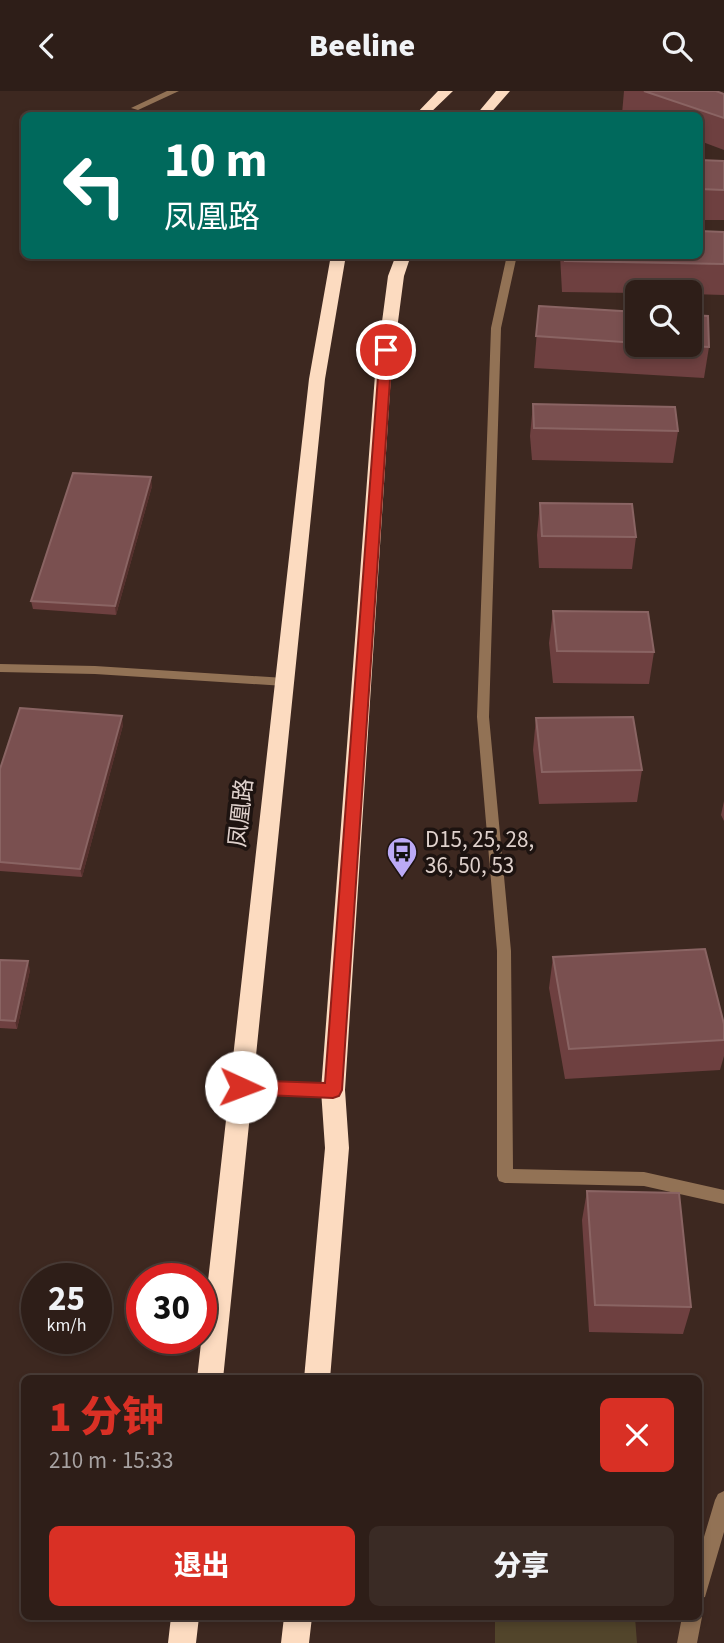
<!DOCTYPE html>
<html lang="zh">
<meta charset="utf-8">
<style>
body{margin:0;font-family:"Source Sans 3","Noto Sans SC",sans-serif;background:#3a2b25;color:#f1f3f6;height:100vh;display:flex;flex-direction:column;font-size:26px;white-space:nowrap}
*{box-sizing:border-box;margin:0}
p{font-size:23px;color:#a7a2a2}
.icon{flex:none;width:38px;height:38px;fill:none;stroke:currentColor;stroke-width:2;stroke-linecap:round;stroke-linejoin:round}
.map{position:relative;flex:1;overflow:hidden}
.panel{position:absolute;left:21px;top:1284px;width:681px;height:245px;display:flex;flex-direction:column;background:#2e1e18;border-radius:10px;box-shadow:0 4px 10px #0003,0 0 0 2px #493c37}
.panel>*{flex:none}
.guide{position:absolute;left:21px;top:21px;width:682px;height:147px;border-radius:10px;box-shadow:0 4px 10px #0003,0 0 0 2px #493c37;background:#00695c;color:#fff;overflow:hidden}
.fabs{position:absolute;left:625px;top:189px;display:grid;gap:14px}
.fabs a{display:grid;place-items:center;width:77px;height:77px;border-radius:10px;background:#2e1e18;box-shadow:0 4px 10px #0003,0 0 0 2px #493c37;font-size:35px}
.speed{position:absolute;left:21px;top:1172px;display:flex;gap:14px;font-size:35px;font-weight:700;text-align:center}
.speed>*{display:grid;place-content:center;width:91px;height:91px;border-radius:50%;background:#2e1e18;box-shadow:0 4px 10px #0003,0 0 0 2px #493c37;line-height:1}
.speed small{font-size:18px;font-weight:400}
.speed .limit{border:10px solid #d22;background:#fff;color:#111}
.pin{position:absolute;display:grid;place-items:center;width:60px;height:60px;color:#fff;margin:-30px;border:4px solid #fff;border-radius:50%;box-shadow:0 2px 7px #0007}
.me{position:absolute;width:77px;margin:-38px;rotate:92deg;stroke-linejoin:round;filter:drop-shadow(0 0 5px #0008)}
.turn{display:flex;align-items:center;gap:24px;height:147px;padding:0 28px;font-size:32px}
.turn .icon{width:91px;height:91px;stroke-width:2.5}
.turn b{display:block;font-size:49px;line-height:60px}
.round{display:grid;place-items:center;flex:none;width:74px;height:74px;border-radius:10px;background:#3a2b25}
.head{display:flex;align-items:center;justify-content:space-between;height:119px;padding:0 28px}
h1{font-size:42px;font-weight:800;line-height:52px;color:#d93025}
.action{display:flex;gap:14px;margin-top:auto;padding:14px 28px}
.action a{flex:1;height:80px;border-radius:10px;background:#d93025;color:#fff;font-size:28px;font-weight:800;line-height:80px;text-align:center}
.action a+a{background:#3a2b25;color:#f1f3f6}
header{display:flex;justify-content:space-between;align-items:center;height:91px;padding:0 28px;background:#2e1e18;font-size:32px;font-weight:800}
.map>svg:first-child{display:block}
.green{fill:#52452b}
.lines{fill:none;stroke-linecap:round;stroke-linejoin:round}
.lane{fill:#927255;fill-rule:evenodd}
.street{fill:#927255;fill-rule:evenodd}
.highway{fill:#fcdbc0;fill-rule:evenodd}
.wall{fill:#6e4040}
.shaded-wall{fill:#55302d}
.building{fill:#7a5050;stroke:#8a6463;stroke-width:2}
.route{fill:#d93025;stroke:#8d1f18;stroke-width:2}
.labels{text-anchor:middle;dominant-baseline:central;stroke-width:7;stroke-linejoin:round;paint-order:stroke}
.street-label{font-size:23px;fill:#dfd1cc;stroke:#1d1310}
.poi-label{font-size:23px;fill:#dfd1cc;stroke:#1d1310;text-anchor:start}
</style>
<header><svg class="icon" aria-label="back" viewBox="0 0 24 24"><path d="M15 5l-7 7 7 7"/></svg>Beeline<svg class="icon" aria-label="search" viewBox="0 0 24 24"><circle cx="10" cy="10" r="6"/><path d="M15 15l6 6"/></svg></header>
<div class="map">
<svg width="724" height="1552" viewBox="0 0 724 1552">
<rect width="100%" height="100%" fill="#3d2820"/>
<!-- green -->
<path class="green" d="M495,1526H635L637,1552H495Z"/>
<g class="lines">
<!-- lane -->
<path class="lane" d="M167,0H179L138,19L131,17Z"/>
<!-- street -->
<path class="street" d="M507,164H517L501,237L489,626L511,860L513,1078L644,1081L724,1099V1113L644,1095L505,1092L499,1090L497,1085V860L477,626L491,237Z
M0,573L95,575L285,587L291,591L285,595L95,583L0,581Z
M241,990L333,993L338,994L341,999L338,1004L333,1005L241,1002L236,1001L233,996L236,991Z
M724,1400V1441L707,1499L705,1506L698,1508V1466L715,1409L718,1403Z
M698,1519L702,1526L697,1552H677L682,1526H698Z"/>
<!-- highway -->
<path class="highway" d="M438,0H453L428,24H415Z
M496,0H510L489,24H476Z
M331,164H346L325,288L223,1288H197L309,288Z
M396,164H411L404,185L391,284L345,999L349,1057L330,1288H304L325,1057L321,999L375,284L388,185Z
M171,1526H199L196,1552H168Z
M284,1526H312L309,1552H281Z"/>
</g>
<!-- wall -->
<path class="wall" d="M624,0H716L724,3V59L700,50V24H626L622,23Z
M700,69L724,70V129H700Z
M724,141V204L690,203V201L637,202L562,201L560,164H700Z
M539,215L637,221V254H690L709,256L704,287L534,277Z
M533,313L678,340L673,372L532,369L530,345Z
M152,395L116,524L33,518L31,510Z
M540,412L636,446L632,478L539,477L537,444Z
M553,520L654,561L649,593L553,592L549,552Z
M536,627L642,679L637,711L539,713L533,659Z
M123,634L82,786L0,780V678Z
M724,710V730L721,724Z
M553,866L724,933V965L720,979L565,988L549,897Z
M0,869L30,879L17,938L0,937Z
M587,1100L691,1216L683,1243L589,1241L582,1129Z"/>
<!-- shaded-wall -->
<path class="shaded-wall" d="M151,386L152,395L116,524L115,515Z
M122,625L123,634L82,786L80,778Z
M28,870L30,879L17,938L15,930Z"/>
<!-- building -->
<path class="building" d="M644,0H716L724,3V27Z
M700,69L724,70V99L700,98Z
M700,140L724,141V173L565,170V164H700Z
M539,215L637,221V252L536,245Z
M690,224L708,225L709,256L672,254H690Z
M533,313L675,316L678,340L534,337Z
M73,382L151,386L115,515L31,510Z
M540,412L632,413L636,446L542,445Z
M553,520L648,521L654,561L557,560Z
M20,617L122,625L80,778L0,771V678Z
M633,626L642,679L542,681L536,627Z
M705,858L724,933V949L569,958L553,866Z
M0,869L28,870L15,930L0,929Z
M587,1100L679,1102L691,1216L595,1214Z"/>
<!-- route -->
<path class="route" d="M386,256L392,259L342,999L339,1005L333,1007L241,1003L235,1001L233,996L235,991L241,989L325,992L380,259Z"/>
<!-- icons -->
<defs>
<g id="bus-pin" transform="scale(1.575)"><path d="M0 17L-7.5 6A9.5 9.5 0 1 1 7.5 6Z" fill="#bbaaf6" stroke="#1d1310"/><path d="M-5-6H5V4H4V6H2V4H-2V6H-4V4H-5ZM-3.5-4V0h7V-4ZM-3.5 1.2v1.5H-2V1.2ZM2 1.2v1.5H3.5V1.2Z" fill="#111"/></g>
</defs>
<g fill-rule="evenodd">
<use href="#bus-pin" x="402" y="761"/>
</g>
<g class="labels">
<!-- street labels -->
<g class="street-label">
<text transform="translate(241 722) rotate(-84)">凤凰路</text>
</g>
<!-- poi labels -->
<g class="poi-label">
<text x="425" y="748">D15, 25, 28,<tspan x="425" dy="26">36, 50, 53</tspan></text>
</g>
</g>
</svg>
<div class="fabs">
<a><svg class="icon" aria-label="search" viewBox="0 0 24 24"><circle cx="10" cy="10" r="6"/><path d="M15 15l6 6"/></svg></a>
</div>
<div class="speed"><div>25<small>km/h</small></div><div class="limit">30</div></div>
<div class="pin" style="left:386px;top:259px;background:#d93025"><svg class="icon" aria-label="arrive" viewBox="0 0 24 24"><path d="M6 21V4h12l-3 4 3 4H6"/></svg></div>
<svg class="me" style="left:241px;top:996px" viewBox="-20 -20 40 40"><circle r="19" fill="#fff"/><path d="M0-13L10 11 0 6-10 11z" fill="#d93025"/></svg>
<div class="guide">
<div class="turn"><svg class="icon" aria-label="left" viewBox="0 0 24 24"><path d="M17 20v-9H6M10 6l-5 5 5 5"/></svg><div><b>10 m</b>凤凰路</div></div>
</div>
<section class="panel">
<div class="head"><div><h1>1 分钟</h1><p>210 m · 15:33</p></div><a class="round" style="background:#d93025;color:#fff"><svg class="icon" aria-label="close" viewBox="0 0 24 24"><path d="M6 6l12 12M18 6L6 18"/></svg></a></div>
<div class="action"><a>退出</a><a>分享</a></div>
</section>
</div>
